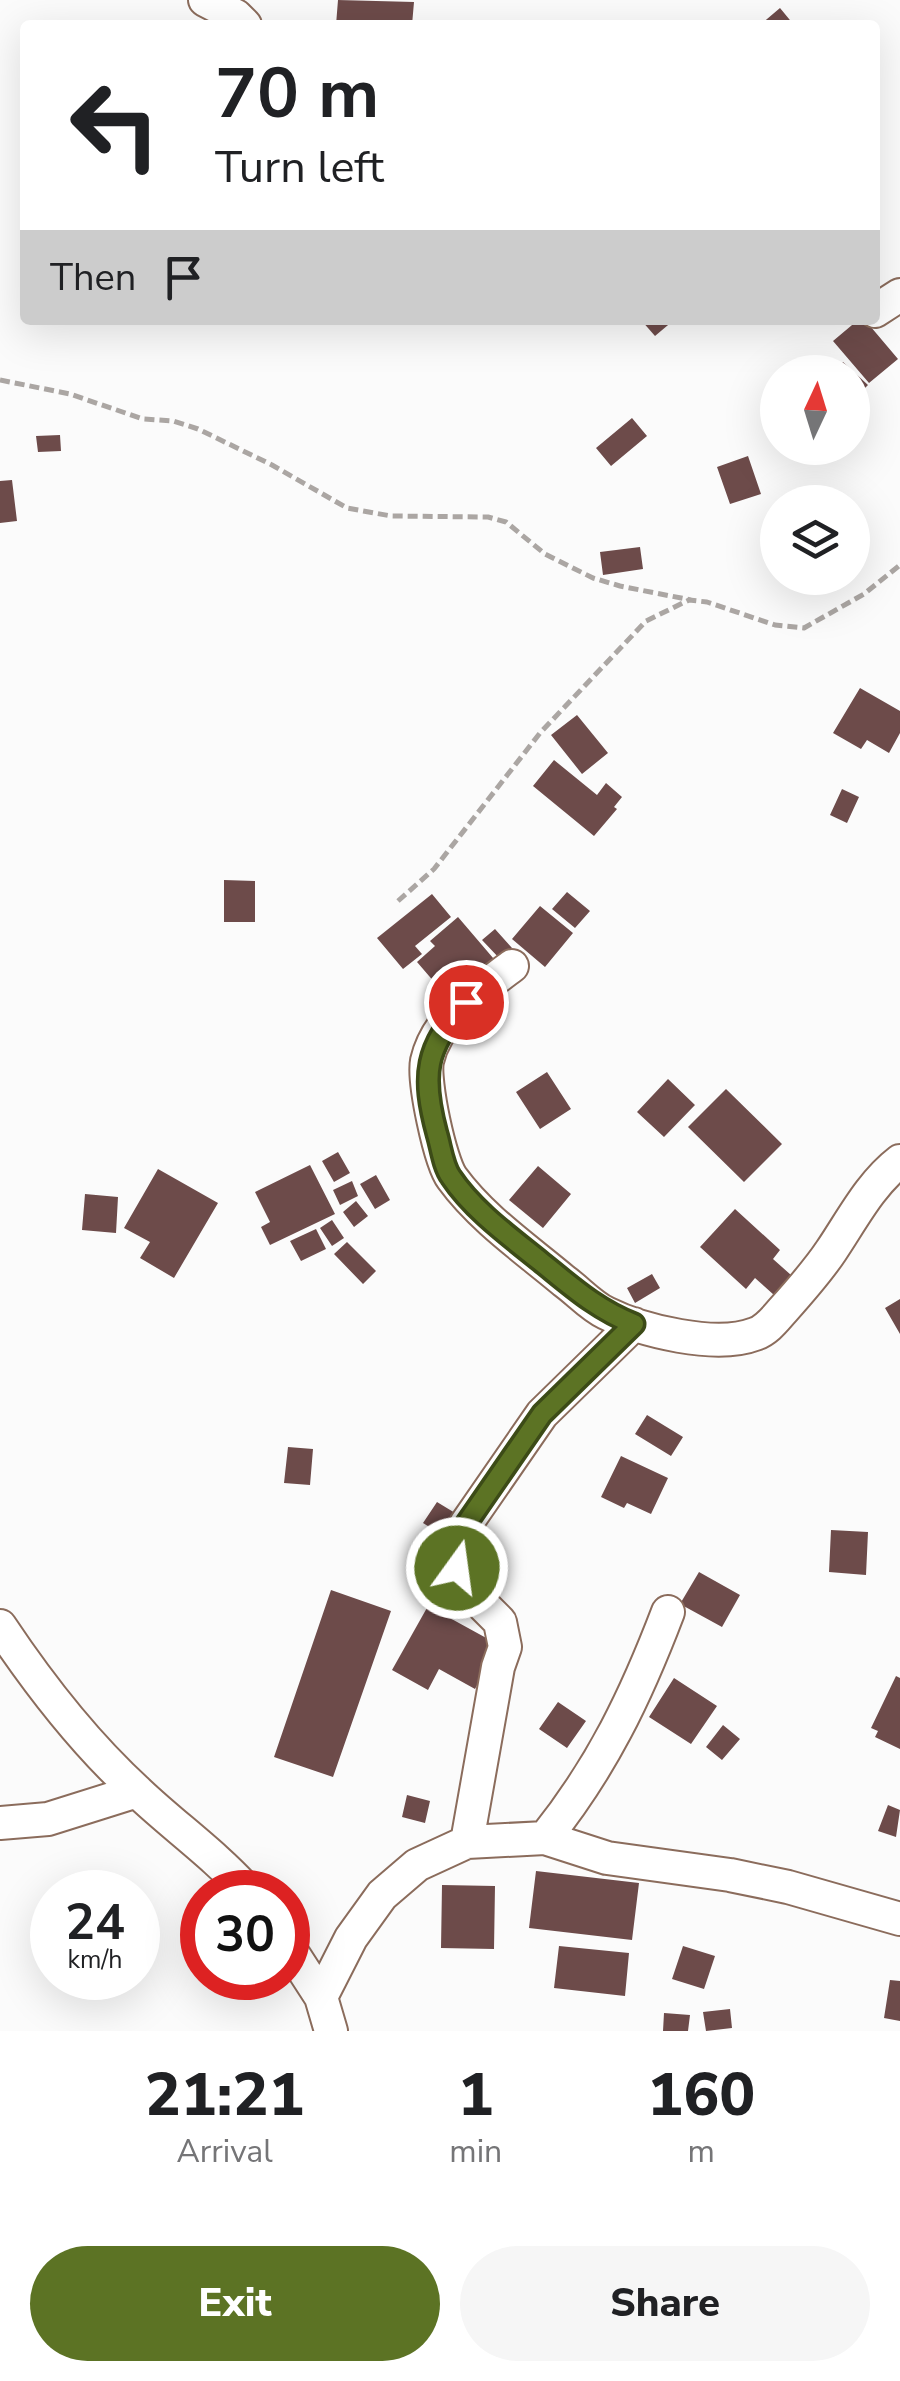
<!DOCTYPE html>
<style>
body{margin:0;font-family:"Nunito Sans",sans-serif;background:#f6f6f6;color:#202124;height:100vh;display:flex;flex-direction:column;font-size:38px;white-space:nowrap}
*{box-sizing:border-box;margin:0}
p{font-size:32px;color:#757577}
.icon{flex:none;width:55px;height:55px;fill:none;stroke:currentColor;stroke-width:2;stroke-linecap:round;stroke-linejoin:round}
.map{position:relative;height:2031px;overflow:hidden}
.panel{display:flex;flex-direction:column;background:#fff;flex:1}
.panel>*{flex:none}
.guide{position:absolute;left:20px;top:20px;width:860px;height:305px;border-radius:10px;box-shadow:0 10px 40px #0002;background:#fff;color:#202124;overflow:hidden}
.needle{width:65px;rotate:4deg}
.buttons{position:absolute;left:760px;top:355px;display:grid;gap:20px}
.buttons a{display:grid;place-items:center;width:110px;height:110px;border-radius:50%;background:#fff;box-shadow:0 10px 40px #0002;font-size:50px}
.speed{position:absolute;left:30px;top:1870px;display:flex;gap:20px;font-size:50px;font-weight:700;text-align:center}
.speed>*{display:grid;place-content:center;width:130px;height:130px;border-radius:50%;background:#fff;box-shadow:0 10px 40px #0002;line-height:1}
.speed small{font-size:25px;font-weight:400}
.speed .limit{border:15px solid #d22;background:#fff;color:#111}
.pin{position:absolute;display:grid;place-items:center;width:85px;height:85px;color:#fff;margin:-42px;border:5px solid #fff;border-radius:50%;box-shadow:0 2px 10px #0007}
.me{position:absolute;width:110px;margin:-55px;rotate:14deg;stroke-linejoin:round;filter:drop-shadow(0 0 8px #0008)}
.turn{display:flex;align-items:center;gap:35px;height:210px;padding:0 30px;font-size:45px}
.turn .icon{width:130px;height:130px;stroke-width:2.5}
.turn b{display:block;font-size:70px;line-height:85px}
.then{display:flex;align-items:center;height:95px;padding:0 30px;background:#0003;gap:20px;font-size:38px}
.eta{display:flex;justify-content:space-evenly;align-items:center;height:170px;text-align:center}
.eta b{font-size:60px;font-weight:800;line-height:70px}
.button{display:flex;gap:20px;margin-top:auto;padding:20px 30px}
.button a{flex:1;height:115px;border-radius:60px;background:#5c7324;color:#fff;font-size:40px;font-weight:800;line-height:115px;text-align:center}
.button a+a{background:#f6f6f6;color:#202124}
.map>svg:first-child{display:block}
.building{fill:#6d4b4a}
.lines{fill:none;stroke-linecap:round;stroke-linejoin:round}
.street-casing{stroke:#8b6c5c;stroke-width:36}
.path{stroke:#aba6a3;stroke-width:5;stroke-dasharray:10 5;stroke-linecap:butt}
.street{stroke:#fff;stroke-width:32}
.route-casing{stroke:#3c4b17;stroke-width:25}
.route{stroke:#5c7324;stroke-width:18}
</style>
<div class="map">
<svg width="900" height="2031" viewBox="0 0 900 2031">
<rect width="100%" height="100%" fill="#fbfbfb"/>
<!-- building -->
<path class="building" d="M338,0L414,2L412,25H336Z
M780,8L794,25H760Z
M641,320H674L655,336Z
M858,320H865L898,359L869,383L833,341Z
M843,362L868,385L852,401V372H833Z
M632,418L647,436L611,466L596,448Z
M60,435L61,451L38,452L36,436Z
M748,456L761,494L730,504L717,467Z
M12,480L17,521L0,523V481Z
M640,547L643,569L603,575L600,552Z
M860,688L900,711V733L889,753L867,740L861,749L833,733Z
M577,715L608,753L582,774L551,735Z
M554,760L597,795L606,783L622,797L614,807L617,809L594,836L533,786Z
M842,789L859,797L847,823L830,815Z
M224,880L255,881V922H224Z
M567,892L590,911L575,928L552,909Z
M432,894L451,917L415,946L422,954L403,969L377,938Z
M540,906L573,933L545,967L512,939Z
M458,917L505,972L454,1005L417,962L435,946L430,941Z
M495,929L512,948L500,959L482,940Z
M547,1072L571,1109L540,1129L516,1092Z
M668,1079L695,1105L664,1137L637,1112Z
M726,1089L782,1144L744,1182L688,1127Z
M338,1152L350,1173L334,1182L322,1161Z
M310,1165L335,1214L270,1245L261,1227L270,1222L255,1192Z
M538,1166L571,1194L543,1228L509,1200Z
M158,1169L218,1203L174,1278L140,1258L150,1242L124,1228Z
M376,1175L390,1200L375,1209L360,1184Z
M352,1181L358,1196L340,1205L333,1190Z
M85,1194L118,1197L116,1233L82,1230Z
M356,1201L368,1216L354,1227L343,1212Z
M735,1209L780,1250L773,1259L791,1275L774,1295L755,1278L746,1289L700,1247Z
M332,1220L344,1238L332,1246L320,1228Z
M316,1229L326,1249L301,1261L290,1241Z
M347,1242L376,1271L363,1284L334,1254Z
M652,1274L660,1288L635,1303L627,1288Z
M900,1299V1334L885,1308Z
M647,1415L683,1437L671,1456L635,1434Z
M288,1447L313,1449L310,1485L284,1483Z
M621,1456L668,1478L651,1514L627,1503L624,1508L601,1497Z
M437,1502L460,1516L447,1538L423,1523Z
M831,1530L868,1532L866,1575L829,1572Z
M699,1572L740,1595L722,1627L680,1604Z
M331,1590L391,1611L333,1777L274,1757Z
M428,1606L499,1645L475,1689L439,1669L428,1690L392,1670Z
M896,1676L900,1678V1749L875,1737L878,1731L871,1728Z
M674,1678L717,1706L691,1744L649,1717Z
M558,1702L586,1721L567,1748L539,1729Z
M723,1725L740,1739L722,1760L706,1747Z
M407,1795L430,1801L425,1823L402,1817Z
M888,1805L900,1810L896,1837L878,1831Z
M536,1871L639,1883L632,1940L529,1928Z
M442,1885L495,1886L494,1949L441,1948Z
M559,1946L629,1953L625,1996L554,1988Z
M683,1946L715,1956L704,1989L672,1979Z
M890,1980L900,1981V2021L884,2018Z
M730,2009L732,2028L706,2031L703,2012Z
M664,2013L690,2015L688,2031H663Z"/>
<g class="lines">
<!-- street casing -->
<g class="street-casing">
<path id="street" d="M205,0L236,16L245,25
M875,311L900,295
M512,966C479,991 437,1017 427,1061C423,1081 440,1162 452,1178C482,1219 526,1249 564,1281C578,1291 591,1306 606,1313C642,1331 716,1349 755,1334C767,1330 775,1319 783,1310C800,1291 817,1272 831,1251C852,1220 870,1184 900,1161
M0,1626C40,1686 85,1744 139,1793C175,1827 215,1855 248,1892
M0,1823L48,1819L137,1791
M545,1838C602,1767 636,1696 668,1612
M467,1842L498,1667L505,1647L500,1622L463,1585L457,1569L459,1549L466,1524L542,1414L634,1324
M288,1946L321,1997L331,2031
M321,1997L351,1938L382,1895L417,1865L467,1842L545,1838L607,1858L730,1875L788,1887L900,1919"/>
</g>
<!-- path -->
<path class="path" d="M0,380L70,394L143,419L173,421L198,429L272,465L347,508L391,516L488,517L506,522L545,554L593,578L620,586L691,600
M398,901L434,869L540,733L646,621L689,600L707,602L775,625L804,628L864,594L900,565"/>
<!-- street -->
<use href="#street" class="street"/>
</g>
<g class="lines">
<!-- route casing -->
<g class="route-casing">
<path id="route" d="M457,1568L458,1548L466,1524L542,1414L634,1324C596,1309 571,1286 540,1261C509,1236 473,1210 451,1177C443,1166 441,1147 437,1134C421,1075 425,1047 466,1002"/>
</g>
<!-- route -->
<use href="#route" class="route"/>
</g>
</svg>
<div class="buttons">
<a><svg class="needle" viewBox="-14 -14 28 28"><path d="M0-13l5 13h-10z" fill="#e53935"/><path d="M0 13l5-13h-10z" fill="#757577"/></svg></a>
<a><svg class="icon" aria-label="layers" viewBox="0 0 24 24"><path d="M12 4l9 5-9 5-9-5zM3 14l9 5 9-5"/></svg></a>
</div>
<div class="speed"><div>24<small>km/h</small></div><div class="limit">30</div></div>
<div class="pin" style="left:466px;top:1002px;background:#d93025"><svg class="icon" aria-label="arrive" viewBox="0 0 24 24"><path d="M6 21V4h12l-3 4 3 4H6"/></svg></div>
<svg class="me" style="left:457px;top:1568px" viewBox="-20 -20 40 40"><circle r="17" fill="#5c7324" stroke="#fff" stroke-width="3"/><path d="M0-11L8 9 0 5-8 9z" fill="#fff"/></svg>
<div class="guide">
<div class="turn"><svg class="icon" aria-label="left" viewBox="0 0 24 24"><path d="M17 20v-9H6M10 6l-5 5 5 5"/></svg><div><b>70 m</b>Turn left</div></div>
<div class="then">Then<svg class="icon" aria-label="arrive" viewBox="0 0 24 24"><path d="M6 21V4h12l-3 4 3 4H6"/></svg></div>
</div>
</div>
<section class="panel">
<div class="eta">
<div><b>21:21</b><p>Arrival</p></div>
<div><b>1</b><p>min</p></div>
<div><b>160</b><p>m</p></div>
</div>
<div class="button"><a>Exit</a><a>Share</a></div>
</section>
